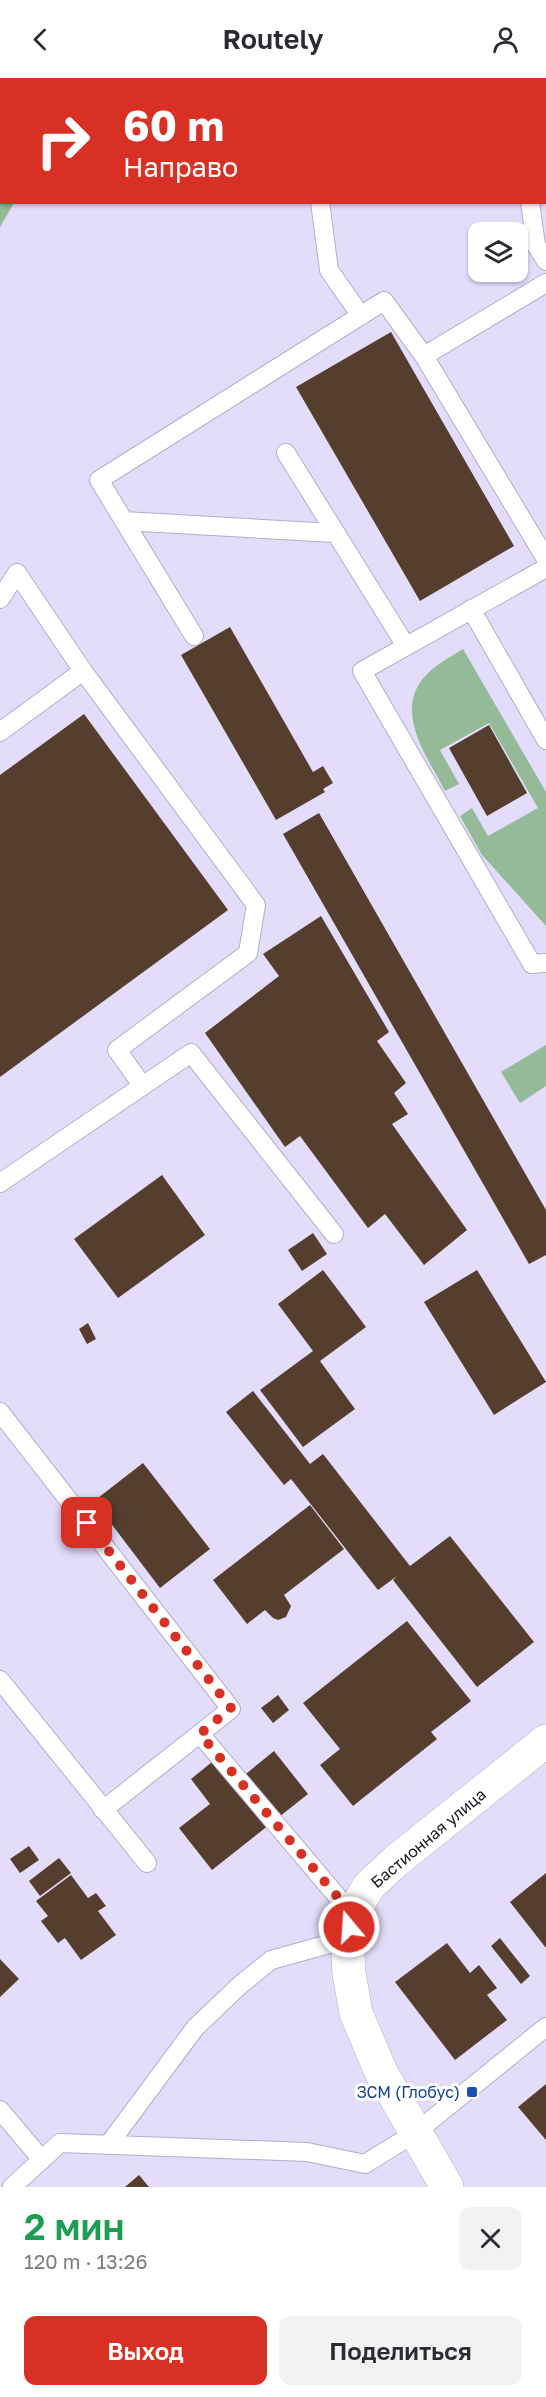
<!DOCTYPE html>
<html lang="ru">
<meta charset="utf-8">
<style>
body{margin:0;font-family:"Golos Text",sans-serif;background:#f2f2f3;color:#2b2b33;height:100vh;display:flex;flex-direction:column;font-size:22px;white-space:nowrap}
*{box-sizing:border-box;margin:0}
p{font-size:20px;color:#7c7c81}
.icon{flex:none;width:33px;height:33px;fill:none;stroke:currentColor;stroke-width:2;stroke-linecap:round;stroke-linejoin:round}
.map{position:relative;height:2109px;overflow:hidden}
.side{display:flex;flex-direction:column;background:#fff;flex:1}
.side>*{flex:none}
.guide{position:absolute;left:0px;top:0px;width:546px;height:126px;box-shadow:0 2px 4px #0004;background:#d93025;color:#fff;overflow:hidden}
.fabs{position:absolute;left:468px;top:144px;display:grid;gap:12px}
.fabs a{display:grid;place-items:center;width:60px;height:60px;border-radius:12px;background:#fff;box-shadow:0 2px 4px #0004;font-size:30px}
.pin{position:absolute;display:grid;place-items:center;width:51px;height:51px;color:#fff;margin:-26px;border-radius:12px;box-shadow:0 3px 9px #0006}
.me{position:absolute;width:66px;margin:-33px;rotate:342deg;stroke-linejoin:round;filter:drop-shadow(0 0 4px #0008)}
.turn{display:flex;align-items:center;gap:21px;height:126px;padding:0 24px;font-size:27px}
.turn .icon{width:78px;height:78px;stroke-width:2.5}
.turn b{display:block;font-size:42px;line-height:51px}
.round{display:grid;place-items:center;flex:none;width:63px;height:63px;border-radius:12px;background:#f2f2f3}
.summary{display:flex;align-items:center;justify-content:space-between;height:102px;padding:0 24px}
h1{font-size:36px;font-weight:600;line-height:45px;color:#1e9e55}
.button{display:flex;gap:12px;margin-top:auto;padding:12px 24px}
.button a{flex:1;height:69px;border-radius:12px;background:#d93025;color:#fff;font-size:24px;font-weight:600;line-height:69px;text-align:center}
.button a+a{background:#f2f2f3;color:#2b2b33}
header{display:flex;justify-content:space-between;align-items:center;height:78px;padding:0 24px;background:#fff;font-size:27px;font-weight:600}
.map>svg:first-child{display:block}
.green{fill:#94ba97}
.building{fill:#553e2e}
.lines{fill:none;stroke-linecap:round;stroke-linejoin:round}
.service-casing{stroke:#b3adca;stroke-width:20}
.tertiary-casing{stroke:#b3adca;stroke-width:34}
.service{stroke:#fff;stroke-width:18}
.tertiary{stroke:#fff;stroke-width:33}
.route{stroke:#d93025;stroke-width:10;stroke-dasharray:0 18}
.transit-dot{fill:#1a4fb4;stroke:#fff;stroke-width:2}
.labels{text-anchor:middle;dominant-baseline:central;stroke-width:6;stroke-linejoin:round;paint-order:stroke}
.street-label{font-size:16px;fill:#1b1923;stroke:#fff}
.transit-label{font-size:16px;fill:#164399;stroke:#fff;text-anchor:end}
</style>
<header><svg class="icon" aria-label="back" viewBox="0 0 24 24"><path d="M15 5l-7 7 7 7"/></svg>Routely<svg class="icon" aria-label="person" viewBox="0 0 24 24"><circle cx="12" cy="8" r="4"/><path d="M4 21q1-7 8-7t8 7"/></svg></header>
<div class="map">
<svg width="546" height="2109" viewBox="0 0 546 2109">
<rect width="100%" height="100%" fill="#e3ddfb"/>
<!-- green -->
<path class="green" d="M0,0H85L2,2V124L14,125L0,149Z
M463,571L546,714V848L482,777L460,738L472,730L488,758L538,730L489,645L440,672L459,706L445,713C429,681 395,637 422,602C432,588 449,580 463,571Z
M546,967V1008L520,1025L501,994Z"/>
<!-- building -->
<path class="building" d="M391,254L514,468L420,523L296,309Z
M230,549L313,694L323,688L333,705L323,711L325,714L276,742L181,577Z
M84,636L228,832L0,999V697Z
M489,647L527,715L487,738L449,670Z
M319,735L546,1132V1177L529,1186L283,756Z
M321,838L389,954L377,963L406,1005L394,1015L408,1036L392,1046L467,1152L424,1187L385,1136L368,1150L300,1058L285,1069L205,955L279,898L263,876Z
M162,1097L205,1157L118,1220L74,1161Z
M313,1155L327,1176L302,1193L288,1172Z
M323,1192L366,1249L320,1283L355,1331L303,1369L260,1312L313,1273L278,1226Z
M477,1192L546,1304L494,1337L424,1224Z
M88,1245L96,1261L87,1266L79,1251Z
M253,1313L310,1386L323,1376L410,1488L450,1458L534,1564L477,1609L393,1502L397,1498L378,1512L291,1401L284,1407L226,1334Z
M143,1385L210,1471L160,1510L94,1423Z
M310,1427L344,1471L284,1517L291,1528L286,1539L278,1542L273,1540L265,1532L247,1546L213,1502Z
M407,1543L471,1623L431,1654L437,1661L353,1728L320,1687L340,1671L303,1625Z
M278,1617L289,1632L273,1645L261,1630Z
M274,1673L308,1716L212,1792L179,1750L210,1726L191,1701L212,1684L231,1708Z
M29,1768L39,1782L20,1795L10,1781Z
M59,1780L71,1795L40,1818L29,1803Z
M546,1795V1870L510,1824Z
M71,1797L88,1820L96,1815L106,1828L98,1833L116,1857L81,1882L65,1860L58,1865L41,1843L48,1838L36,1823Z
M500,1860L530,1898L521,1906L491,1868Z
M447,1865L470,1895L479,1887L497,1910L487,1917L507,1942L455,1982L395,1904Z
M0,1881L19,1901L0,1919Z
M546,2006V2062L518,2029Z
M139,2097L149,2109H125Z"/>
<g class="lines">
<!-- service casing -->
<g class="service-casing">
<path id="service" d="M470,0V2
M360,2L361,0
M320,124L329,192L361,238
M530,124L536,167L546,183
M546,205L424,278L546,481
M286,375L406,568
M124,443L334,455
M546,490L362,593L532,886L546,885
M0,521L17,495L83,593L256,827L248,875L117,972L142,1007
M471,531L546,662
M194,558L99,402L384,223L424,278
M0,654L83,593
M0,1105L191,975L334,1156
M0,1334L231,1631L103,1732
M0,1602L147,1785
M200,1656L352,1836
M0,2032L42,2082
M109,2066L195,1950L239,1908L271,1882L347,1861
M12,2109L60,2065L307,2074L365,2086L415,2055L546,1949"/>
</g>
<!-- tertiary casing -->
<g class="tertiary-casing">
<path id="tertiary" d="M447,2109L381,1994L356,1935L349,1895L347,1861L352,1836L369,1808L397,1782L546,1663"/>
</g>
<!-- service -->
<use href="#service" class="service"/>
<!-- tertiary -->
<use href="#tertiary" class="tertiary"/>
</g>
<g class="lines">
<!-- route -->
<path class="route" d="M87,1445L231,1630L200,1656L352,1836L349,1849"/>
</g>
<!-- markers -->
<rect class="transit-dot" x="466" y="2008" width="12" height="12" rx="3"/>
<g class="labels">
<!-- street labels -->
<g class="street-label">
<text transform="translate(428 1760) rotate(-40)">Бастионная улица</text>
</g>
<!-- transit labels -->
<g class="transit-label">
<text x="460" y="2014">ЗСМ (Глобус)</text>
</g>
</g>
</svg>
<div class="fabs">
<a><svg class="icon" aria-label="layers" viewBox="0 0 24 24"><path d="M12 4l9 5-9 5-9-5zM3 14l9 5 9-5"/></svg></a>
</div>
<div class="pin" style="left:87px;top:1445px;background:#d93025"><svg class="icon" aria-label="arrive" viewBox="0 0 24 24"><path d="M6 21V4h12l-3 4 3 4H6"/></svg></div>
<svg class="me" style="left:349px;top:1849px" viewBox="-20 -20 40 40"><circle r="17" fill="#d93025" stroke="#fff" stroke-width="3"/><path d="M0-11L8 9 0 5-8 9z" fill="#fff"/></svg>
<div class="guide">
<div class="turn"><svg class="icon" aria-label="right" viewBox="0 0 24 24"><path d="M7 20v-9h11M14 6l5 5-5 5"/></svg><div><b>60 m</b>Направо</div></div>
</div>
</div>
<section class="side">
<div class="summary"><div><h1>2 мин</h1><p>120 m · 13:26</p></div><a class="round"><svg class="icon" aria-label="close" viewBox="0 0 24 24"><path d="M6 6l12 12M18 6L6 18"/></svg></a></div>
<div class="button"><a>Выход</a><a>Поделиться</a></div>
</section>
